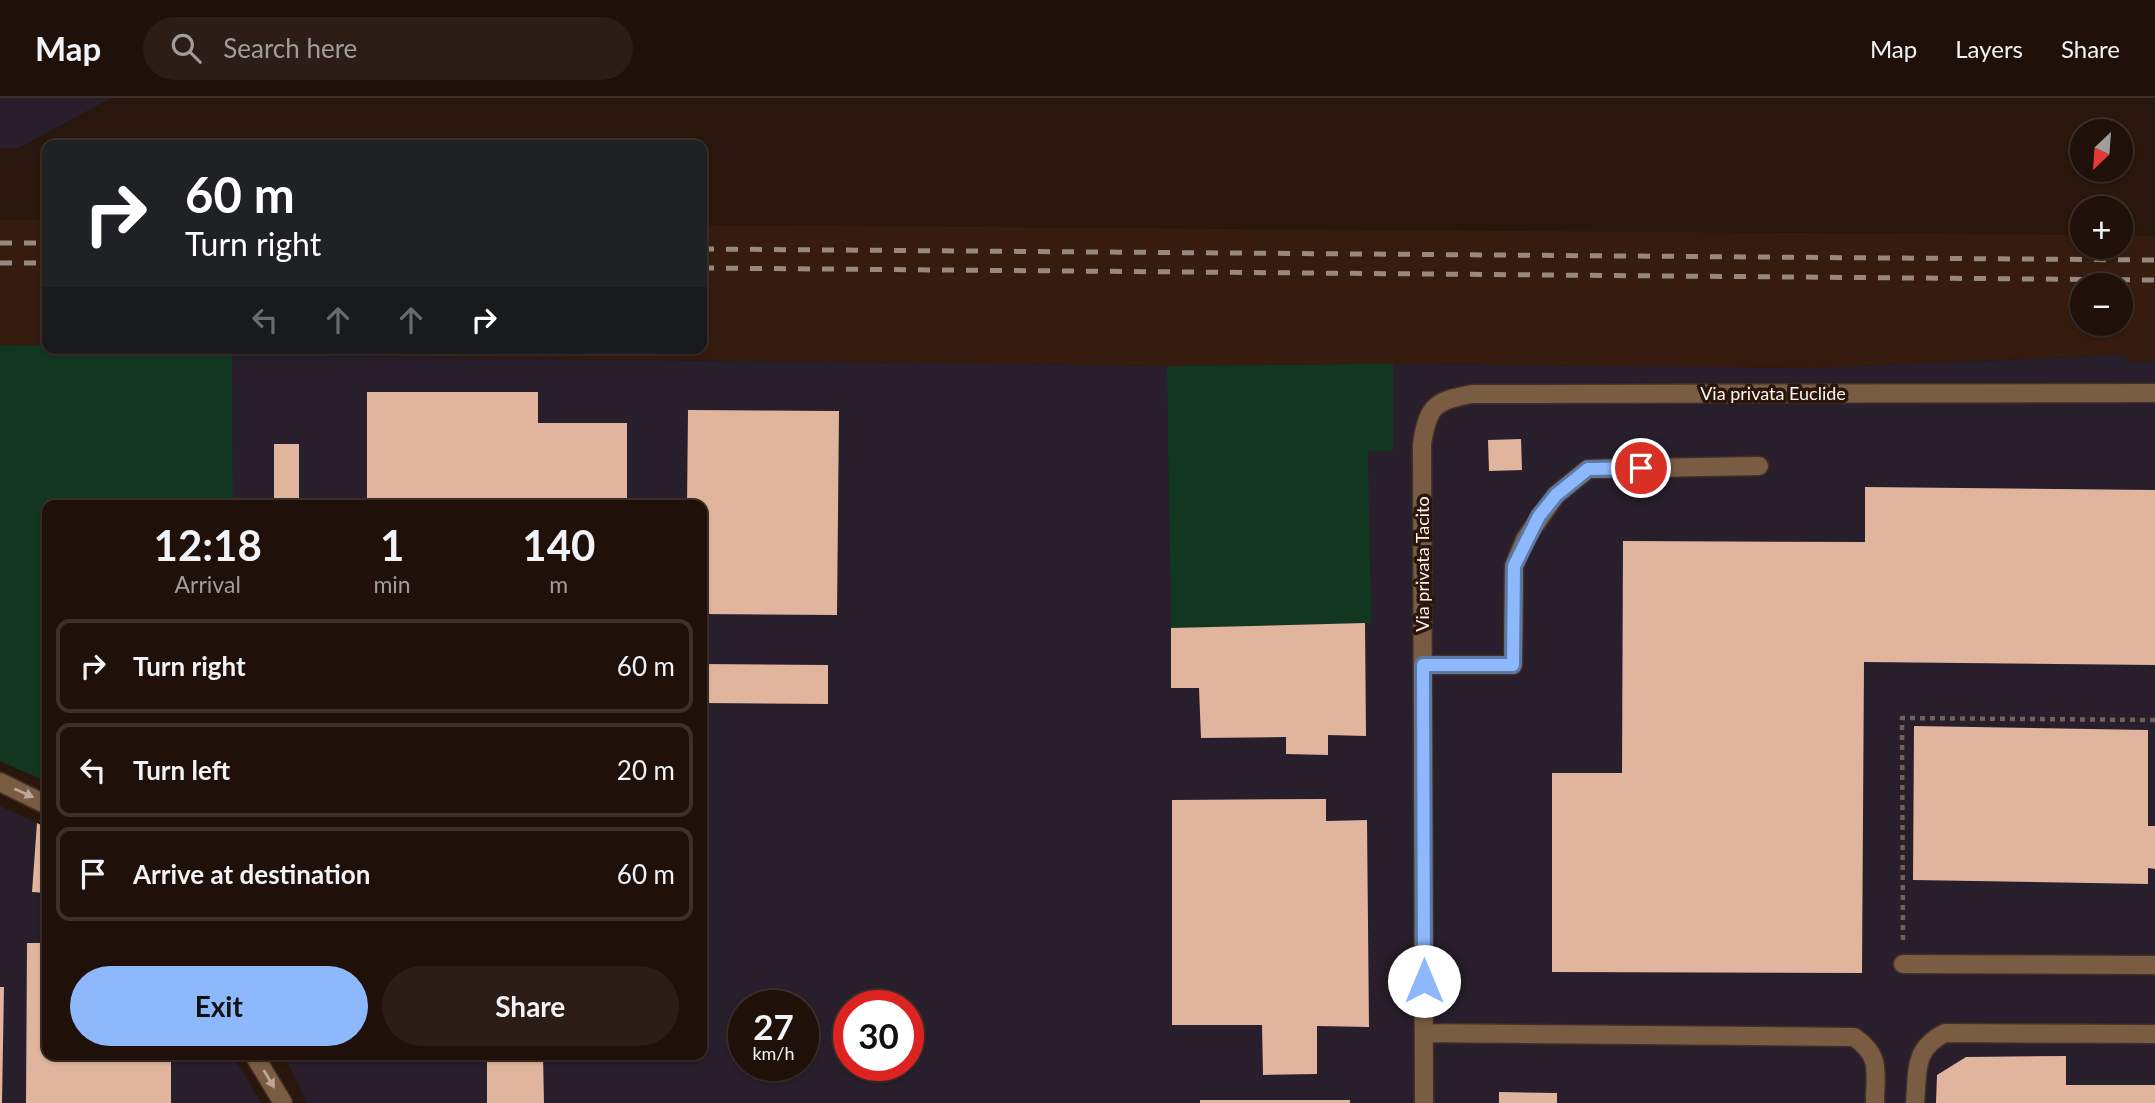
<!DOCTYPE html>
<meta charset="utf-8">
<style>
body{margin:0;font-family:Lato,sans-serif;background:#2c1e17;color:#f1f3f6;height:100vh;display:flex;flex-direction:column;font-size:26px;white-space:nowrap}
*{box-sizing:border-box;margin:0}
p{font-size:23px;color:#a19d9c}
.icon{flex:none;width:38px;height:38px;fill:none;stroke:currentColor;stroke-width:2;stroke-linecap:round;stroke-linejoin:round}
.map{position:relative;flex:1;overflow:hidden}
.details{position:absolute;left:42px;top:402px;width:665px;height:560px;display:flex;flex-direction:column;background:#1f1009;border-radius:14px;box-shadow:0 2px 5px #0004,0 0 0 2px #3c302a}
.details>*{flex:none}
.banner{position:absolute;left:42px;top:42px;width:665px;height:214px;border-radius:14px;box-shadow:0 2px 5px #0004,0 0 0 2px #3c302a;background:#202124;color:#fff;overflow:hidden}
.needle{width:46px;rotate:205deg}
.tools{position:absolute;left:2070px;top:21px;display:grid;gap:14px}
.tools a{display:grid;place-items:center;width:63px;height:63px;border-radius:50%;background:#1f1009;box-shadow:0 2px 5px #0004,0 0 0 2px #3c302a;font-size:35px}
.speed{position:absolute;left:728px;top:892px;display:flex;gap:14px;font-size:35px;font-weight:700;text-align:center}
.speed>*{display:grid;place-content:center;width:91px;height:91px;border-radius:50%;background:#1f1009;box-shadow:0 2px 5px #0004,0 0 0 2px #3c302a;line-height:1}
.speed small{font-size:18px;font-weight:400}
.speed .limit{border:10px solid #d22;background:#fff;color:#111}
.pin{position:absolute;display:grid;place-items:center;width:60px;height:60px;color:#fff;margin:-30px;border:4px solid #fff;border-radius:50%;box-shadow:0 2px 7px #0007}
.me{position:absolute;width:77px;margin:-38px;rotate:0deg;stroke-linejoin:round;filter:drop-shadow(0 0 5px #0008)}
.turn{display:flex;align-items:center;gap:24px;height:147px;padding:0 28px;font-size:32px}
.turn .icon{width:91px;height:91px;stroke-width:2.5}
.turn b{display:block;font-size:49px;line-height:60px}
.lanes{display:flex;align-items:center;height:66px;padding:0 28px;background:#0003;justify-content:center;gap:35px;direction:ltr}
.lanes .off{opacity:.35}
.eta{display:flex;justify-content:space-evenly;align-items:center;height:119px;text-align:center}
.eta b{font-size:42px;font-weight:700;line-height:49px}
.button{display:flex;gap:14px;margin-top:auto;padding:14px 28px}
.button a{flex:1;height:80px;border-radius:42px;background:#8db9fc;color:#111;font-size:28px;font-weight:700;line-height:80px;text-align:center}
.button a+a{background:#2c1e17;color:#f1f3f6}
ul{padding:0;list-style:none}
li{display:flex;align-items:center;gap:21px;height:94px;margin:0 14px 10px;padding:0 14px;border:4px solid #3c302a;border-radius:14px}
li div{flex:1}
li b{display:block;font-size:26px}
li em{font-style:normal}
header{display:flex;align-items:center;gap:42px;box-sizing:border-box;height:98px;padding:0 35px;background:#1f1009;border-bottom:2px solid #3c302a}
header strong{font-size:33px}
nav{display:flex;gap:38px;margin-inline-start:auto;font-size:24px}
.search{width:490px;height:63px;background:#2c1e17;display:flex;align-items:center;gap:18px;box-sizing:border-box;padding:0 24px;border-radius:38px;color:#a19d9c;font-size:26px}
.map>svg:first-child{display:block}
.built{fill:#351c0e;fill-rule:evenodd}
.industrial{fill:#281e2c;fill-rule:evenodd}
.green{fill:#123721}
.building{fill:#e0b49d}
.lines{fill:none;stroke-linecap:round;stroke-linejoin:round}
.minor-casing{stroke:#423027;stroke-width:21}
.path{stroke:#716158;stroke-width:4.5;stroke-dasharray:5 5;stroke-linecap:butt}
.minor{stroke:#7a5c43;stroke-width:18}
.rail{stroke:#978981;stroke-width:5;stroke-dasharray:12 12;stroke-linecap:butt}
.oneway{fill:#bca798}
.route-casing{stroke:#5c78a4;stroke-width:18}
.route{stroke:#8db9fc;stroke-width:12}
.labels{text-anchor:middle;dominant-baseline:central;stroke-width:7;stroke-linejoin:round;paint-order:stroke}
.street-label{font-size:18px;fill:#fdf2ec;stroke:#29160c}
</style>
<header>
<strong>Map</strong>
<div class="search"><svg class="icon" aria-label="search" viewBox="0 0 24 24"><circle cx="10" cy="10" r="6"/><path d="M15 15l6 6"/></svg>Search here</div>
<nav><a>Map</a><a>Layers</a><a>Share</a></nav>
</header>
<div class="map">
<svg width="2155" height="1005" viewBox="0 0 2155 1005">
<rect width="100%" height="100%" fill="#29160c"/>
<!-- built -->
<path class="built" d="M0,122H47V247L0,248Z
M702,127L2082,137V149H2121V137L2155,138V263L2130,264L2121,257L1814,270L1393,266L1167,268L232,257V250H702ZM2082,187H2121V226H2082Z"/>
<!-- industrial -->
<path class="industrial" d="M0,0H111L19,50H0Z
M232,257L1167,268L1393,266L1814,270L2122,257L2130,264L2155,263V1005H307L284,957H702V408H233ZM744,908H803V968H744ZM849,908H908V968H849Z
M0,708L47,730V957H233L261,1005H0Z"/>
<!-- green -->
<path class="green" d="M47,247V250H232L233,408H47V684L0,663V248Z
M1393,266V353H1368L1371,525L1171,530L1167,268Z"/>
<!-- building -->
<path class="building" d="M367,294H538V325H627V408H367Z
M688,312L839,313L837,517L702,516V408H687Z
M1521,341L1522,372L1489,373L1488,342Z
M274,346H299V408H274Z
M1865,389L2155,392V567L1864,564L1862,875L1552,874V675H1622L1623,443L1865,444Z
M1365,525L1366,638L1328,637V657L1286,656V639L1201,640L1199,590H1171V530Z
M702,566L828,567V606L702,605Z
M1914,628L2148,632V728H2155V771L2148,770V786L1913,782Z
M1326,701V723L1367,722L1369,929L1317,928V976L1263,977L1262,927H1172V702Z
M37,725L47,730V795L32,794Z
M27,845H47V957H171V1005H26Z
M0,889H4L2,1005H0Z
M487,957H543L544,1005H487Z
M2066,958V987H2155V1005H1936L1937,977L1966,959Z
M1499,994L1557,995V1005H1499Z
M1200,1002H1350V1005H1200Z"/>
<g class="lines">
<!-- minor casing -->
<g class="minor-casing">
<path id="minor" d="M1423,567H1513L1514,468L1525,441L1556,397L1588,371L1759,368
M0,684L47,707
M1903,866L2155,867
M1424,935L1854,939C1882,958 1875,974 1875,1005
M254,957L283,1005
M1424,1005L1422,346C1428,308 1434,303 1472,296L2155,295
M1915,1005C1918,972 1913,951 1945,935L2155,936"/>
</g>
<!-- path -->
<path class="path" d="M1903,842L1902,620L2155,622"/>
<!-- minor -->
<use href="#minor" class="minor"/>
<!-- rail -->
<path class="rail" d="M0,145H47
M702,151L2155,162
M0,165H47
M702,170L2155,182"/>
</g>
<!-- one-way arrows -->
<defs><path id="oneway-solid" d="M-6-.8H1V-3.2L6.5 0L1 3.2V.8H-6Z" transform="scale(1.75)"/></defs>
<g class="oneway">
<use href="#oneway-solid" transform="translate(24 695) rotate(24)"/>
<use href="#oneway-solid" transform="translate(269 981) rotate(59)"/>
</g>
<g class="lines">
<!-- route casing -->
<g class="route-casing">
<path id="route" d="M1424,883L1423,567H1513L1514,468L1539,418L1556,397L1588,371L1641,370"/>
</g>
<!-- route -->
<use href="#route" class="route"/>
</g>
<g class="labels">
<!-- street labels -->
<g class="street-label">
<text x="1773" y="295">Via privata Euclide</text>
<text transform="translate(1422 466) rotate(-90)">Via privata Tacito</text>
</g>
</g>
</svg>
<div class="tools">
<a><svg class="needle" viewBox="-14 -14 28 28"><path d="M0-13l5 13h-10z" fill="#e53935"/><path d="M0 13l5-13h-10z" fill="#a19d9c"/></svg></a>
<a>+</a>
<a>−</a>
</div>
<div class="speed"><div>27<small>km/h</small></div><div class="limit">30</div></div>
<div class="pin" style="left:1641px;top:370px;background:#d93025"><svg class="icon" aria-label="arrive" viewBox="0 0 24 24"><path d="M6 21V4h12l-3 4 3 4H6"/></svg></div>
<svg class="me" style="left:1424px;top:883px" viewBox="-20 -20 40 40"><circle r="19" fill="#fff"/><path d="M0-13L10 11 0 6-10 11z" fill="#8db9fc"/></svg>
<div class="banner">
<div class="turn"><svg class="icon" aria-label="right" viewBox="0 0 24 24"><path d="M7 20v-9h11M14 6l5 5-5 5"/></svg><div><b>60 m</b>Turn right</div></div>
<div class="lanes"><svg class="icon off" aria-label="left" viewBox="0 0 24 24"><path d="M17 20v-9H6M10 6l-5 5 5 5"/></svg><svg class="icon off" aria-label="ahead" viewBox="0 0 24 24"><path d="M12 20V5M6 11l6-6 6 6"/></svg><svg class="icon off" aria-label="ahead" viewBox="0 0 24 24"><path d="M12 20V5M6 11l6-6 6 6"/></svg><svg class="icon" aria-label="right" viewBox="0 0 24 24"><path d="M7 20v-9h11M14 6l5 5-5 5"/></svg></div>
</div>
<section class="details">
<div class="eta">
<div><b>12:18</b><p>Arrival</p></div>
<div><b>1</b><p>min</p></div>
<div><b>140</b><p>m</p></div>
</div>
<ul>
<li><svg class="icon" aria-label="right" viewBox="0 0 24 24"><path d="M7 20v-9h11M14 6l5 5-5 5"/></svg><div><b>Turn right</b></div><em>60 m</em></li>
<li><svg class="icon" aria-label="left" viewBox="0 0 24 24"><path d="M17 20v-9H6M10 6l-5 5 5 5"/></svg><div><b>Turn left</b></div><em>20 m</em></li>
<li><svg class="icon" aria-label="arrive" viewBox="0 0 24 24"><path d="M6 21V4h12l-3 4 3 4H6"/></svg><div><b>Arrive at destination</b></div><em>60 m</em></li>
</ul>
<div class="button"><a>Exit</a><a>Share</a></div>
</section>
</div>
